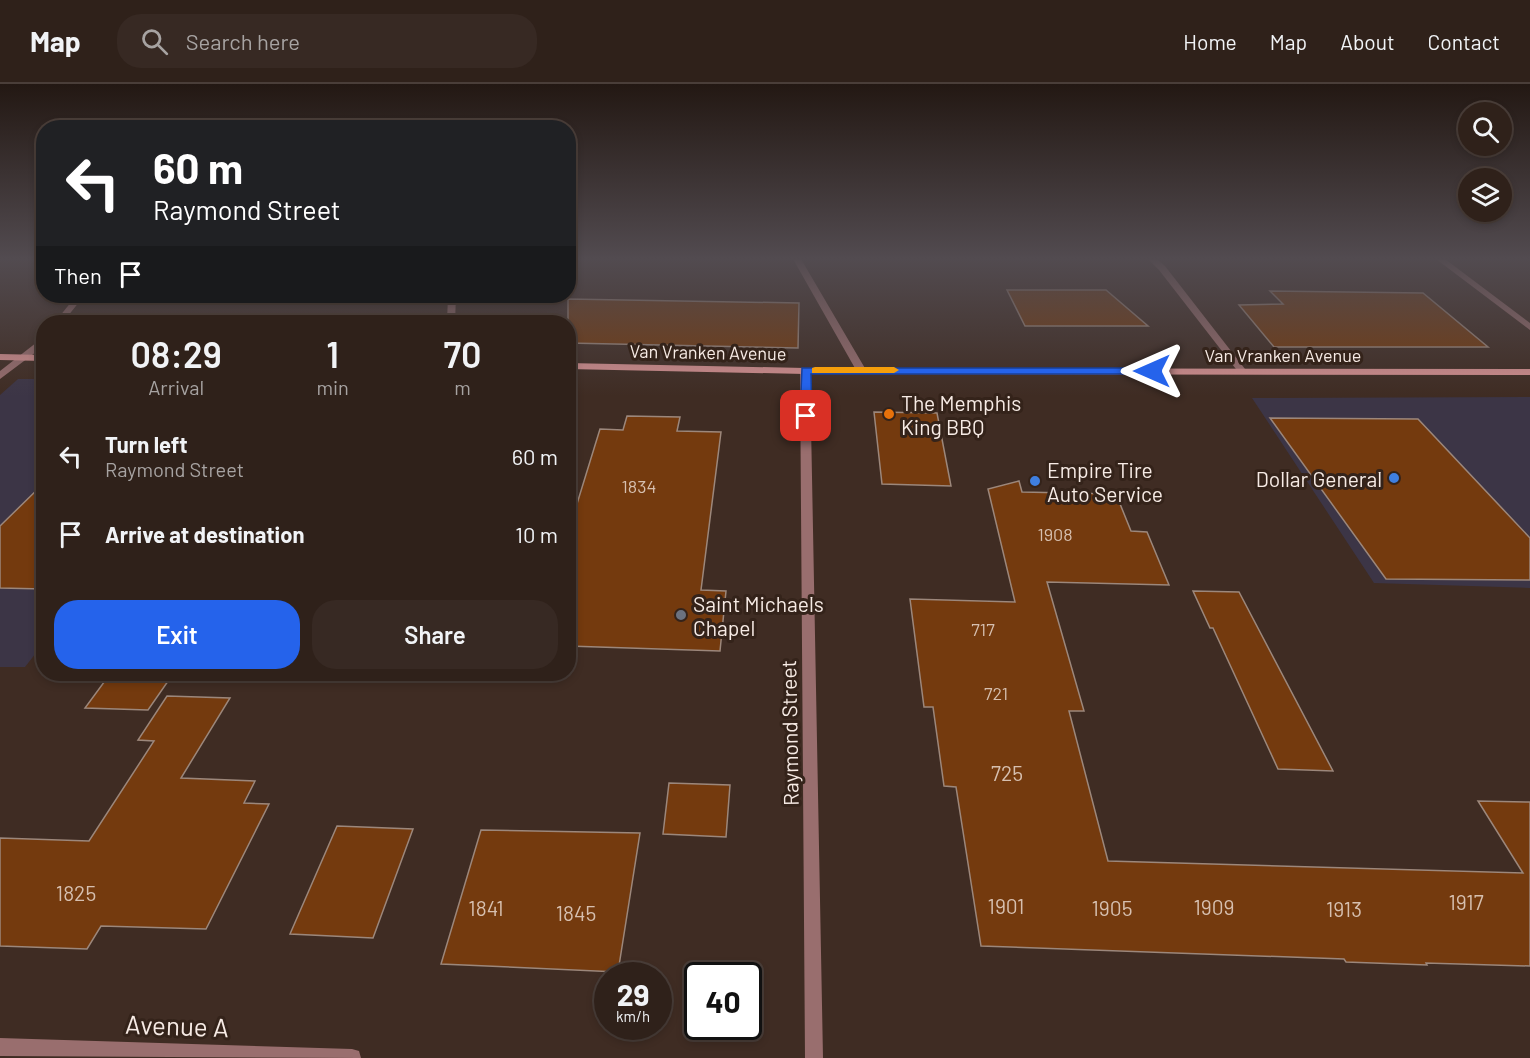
<!DOCTYPE html>
<style>
body{margin:0;font-family:Barlow,sans-serif;background:#372923;color:#f1f3f6;height:100vh;display:flex;flex-direction:column;font-size:22px;white-space:nowrap}
*{box-sizing:border-box;margin:0}
p{font-size:20px;color:#a7a3a2}
.icon{flex:none;width:33px;height:33px;fill:none;stroke:currentColor;stroke-width:2;stroke-linecap:round;stroke-linejoin:round}
.map{position:relative;flex:1;overflow:hidden}
.side{position:absolute;left:36px;top:231px;width:540px;height:366px;display:flex;flex-direction:column;background:#2f211a;border-radius:24px;box-shadow:0 3px 9px #0003,0 0 0 2px #4a3e39}
.side>*{flex:none}
.hud{position:absolute;left:36px;top:36px;width:540px;height:183px;border-radius:24px;box-shadow:0 3px 9px #0003,0 0 0 2px #4a3e39;background:#202124;color:#fff;overflow:hidden}
.fabs{position:absolute;left:1458px;top:18px;display:grid;gap:12px}
.fabs a{display:grid;place-items:center;width:54px;height:54px;border-radius:50%;background:#2f211a;box-shadow:0 3px 9px #0003,0 0 0 2px #4a3e39;font-size:30px}
.speed{position:absolute;left:594px;top:878px;display:flex;gap:12px;font-size:30px;font-weight:700;text-align:center}
.speed>*{display:grid;place-content:center;width:78px;height:78px;border-radius:50%;background:#2f211a;box-shadow:0 3px 9px #0003,0 0 0 2px #4a3e39;line-height:1}
.speed small{font-size:15px;font-weight:400}
.speed .limit{border:3px solid #111;border-radius:9px;background:#fff;color:#111}
.pin{position:absolute;display:grid;place-items:center;width:51px;height:51px;color:#fff;margin:-26px;border-radius:12px;box-shadow:0 3px 9px #0006}
.me{position:absolute;width:66px;margin:-33px;rotate:270deg;stroke-linejoin:round;filter:drop-shadow(0 0 4px #0008)}
.turn{display:flex;align-items:center;gap:21px;height:126px;padding:0 18px;font-size:27px}
.turn .icon{width:78px;height:78px;stroke-width:2.5}
.turn b{display:block;font-size:42px;line-height:51px}
.then{display:flex;align-items:center;height:57px;padding:0 18px;background:#0003;gap:12px;font-size:22px}
.eta{display:flex;justify-content:space-evenly;align-items:center;height:102px;text-align:center}
.eta b{font-size:36px;font-weight:600;line-height:42px}
.cta{display:flex;gap:12px;margin-top:auto;padding:12px 18px}
.cta a{flex:1;height:69px;border-radius:24px;background:#2563eb;color:#fff;font-size:24px;font-weight:600;line-height:69px;text-align:center}
.cta a+a{background:#372923;color:#f1f3f6}
ul{padding:0;list-style:none}
li{display:flex;align-items:center;gap:18px;height:78px;padding:0 18px}
li div{flex:1}
li b{display:block;font-size:22px}
li em{font-style:normal}
header{display:flex;align-items:center;gap:36px;box-sizing:border-box;height:84px;padding:0 30px;background:#2f211a;border-bottom:2px solid #4a3e39}
header strong{font-size:28px}
nav{display:flex;gap:33px;margin-inline-start:auto;font-size:21px}
.search{width:420px;height:54px;background:#372923;display:flex;align-items:center;gap:15px;box-sizing:border-box;padding:0 21px;border-radius:24px;color:#a7a3a2;font-size:22px}
.map>svg:first-child{display:block}
.commercial{fill:#3c3546}
.building{fill:#743a0e;stroke:#9c877b;stroke-width:1.5}
.lines{fill:none;stroke-linecap:round;stroke-linejoin:round}
.street{fill:#996e6e;fill-rule:evenodd}
.secondary{fill:#d49090;fill-rule:evenodd}
.route{fill:#2563eb;stroke:#184099;stroke-width:1.5}
.slow{fill:#f59e0b}
.food-dot{fill:#e8710a;stroke:#34231a;stroke-width:2}
.shop-dot{fill:#3f7fe0;stroke:#34231a;stroke-width:2}
.worship-dot{fill:#6b7280;stroke:#34231a;stroke-width:2}
.labels{text-anchor:middle;dominant-baseline:central;stroke-width:6;stroke-linejoin:round;paint-order:stroke}
.far-street-label{font-size:18px;fill:#f7ebe5;stroke:#34231a}
.number-label{font-size:18px;fill:#d6bfaf}
.poi-label{font-size:21px;fill:#f7ebe5;stroke:#34231a;text-anchor:start}
.street-label{font-size:21px;fill:#f7ebe5;stroke:#34231a}
.near-number-label{font-size:21px;fill:#d6bfaf}
.near-street-label{font-size:26px;fill:#f7ebe5;stroke:#34231a}
</style>
<header>
<strong>Map</strong>
<div class="search"><svg class="icon" aria-label="search" viewBox="0 0 24 24"><circle cx="10" cy="10" r="6"/><path d="M15 15l6 6"/></svg>Search here</div>
<nav><a>Home</a><a>Map</a><a>About</a><a>Contact</a></nav>
</header>
<div class="map">
<svg width="1530" height="974" viewBox="0 0 1530 974">
<rect width="100%" height="100%" fill="#3f2c23"/>
<!-- commercial -->
<path class="commercial" d="M18,295H43V560L25,583H0V311Z
M1530,313V504L1374,499L1252,314Z"/>
<!-- building -->
<path class="building" d="M1007,206H1106L1148,242H1025Z
M1270,207L1423,209L1488,263H1274L1239,221L1283,220Z
M568,215L799,219L798,264L568,259Z
M874,328L937,329L951,402L882,400Z
M627,332L680,333L677,347L721,348L701,506L726,507L720,567L568,562V449L600,345L623,346Z
M1270,334L1418,335L1530,454V496L1386,495Z
M1019,397L1022,408L1116,410L1131,447L1147,448L1169,501L1047,498L1084,627H1069L1108,777L1523,789L1478,717L1530,718V882L1426,879L1427,881L1346,878L1344,875L981,862L956,703L944,702L933,623H924L910,515L1015,518L988,405Z
M44,399V505L0,504V442Z
M1193,507L1239,508L1333,687L1278,685L1213,544H1210Z
M110,590H173L148,626L85,624Z
M167,612L230,614L181,694L255,697L244,719L269,720L206,845L101,842L87,865L0,862V754L89,757L154,657L138,656Z
M669,699L730,701L726,753L663,750Z
M337,742L413,745L373,854L290,850Z
M481,746L640,749L618,888L441,880Z"/>
<g class="lines">
<!-- street -->
<path class="street" d="M793,175H801L866,286L864,288H858L856,286Z
M1148,175H1157L1165,182L1245,285V289H1239L1159,186Z
M1436,175H1445L1530,239V246Z
M76,212H84L63,238H55Z
M448,212H456L455,238H447Z
M41,255H44V262L0,295V287Z
M805,284L810,287L823,974H805L800,287Z
M0,954L352,965L359,967L361,974L0,972Z"/>
<!-- secondary -->
<path class="secondary" d="M0,270L44,271V277L0,276Z
M568,279L805,284L1530,285V291L805,290L568,285Z"/>
</g>
<!-- sky -->
<linearGradient id="sky" x2="0" y2="1"><stop stop-color="#231813"/><stop offset="0.56" stop-color="#524b50"/><stop offset="1" stop-color="#524b50" stop-opacity="0"/></linearGradient>
<rect width="1530" height="312" fill="url(#sky)"/>
<!-- route -->
<path class="route" d="M802,284H1152L1157,287L1152,290H811L812,332L806,335L800,332Z"/>
<!-- slow -->
<path class="slow" d="M815,283H894L899,286L894,289H812V284Z"/>
<!-- markers -->
<circle class="food-dot" cx="889" cy="330" r="6"/>
<g class="shop-dot">
<circle cx="1394" cy="394" r="6"/>
<circle cx="1035" cy="397" r="6"/>
</g>
<circle class="worship-dot" cx="681" cy="531" r="6"/>
<g class="labels">
<!-- far-street labels -->
<g class="far-street-label">
<text transform="translate(708 268) rotate(1)">Van Vranken Avenue</text>
<text x="1283" y="271">Van Vranken Avenue</text>
</g>
<!-- number labels -->
<g class="number-label">
<text x="639" y="402">1834</text>
<text x="1055" y="450">1908</text>
<text x="983" y="545">717</text>
<text x="996" y="609">721</text>
</g>
<!-- poi labels -->
<g class="poi-label">
<text x="901" y="318">The Memphis<tspan x="901" dy="24">King BBQ</tspan></text>
<text x="1047" y="385">Empire Tire<tspan x="1047" dy="24">Auto Service</tspan></text>
<text x="1382" y="394" text-anchor="end">Dollar General</text>
<text x="693" y="519">Saint Michaels<tspan x="693" dy="24">Chapel</tspan></text>
</g>
<!-- street labels -->
<g class="street-label">
<text transform="translate(789 649) rotate(-91)">Raymond Street</text>
</g>
<!-- near-number labels -->
<g class="near-number-label">
<text x="1007" y="688">725</text>
<text x="76" y="808">1825</text>
<text x="1466" y="817">1917</text>
<text x="1006" y="821">1901</text>
<text x="1214" y="822">1909</text>
<text x="486" y="823">1841</text>
<text x="1112" y="823">1905</text>
<text x="1344" y="824">1913</text>
<text x="576" y="828">1845</text>
</g>
<!-- near-street labels -->
<g class="near-street-label">
<text transform="translate(177 941) rotate(2)">Avenue A</text>
</g>
</g>
</svg>
<div class="fabs">
<a><svg class="icon" aria-label="search" viewBox="0 0 24 24"><circle cx="10" cy="10" r="6"/><path d="M15 15l6 6"/></svg></a>
<a><svg class="icon" aria-label="layers" viewBox="0 0 24 24"><path d="M12 4l9 5-9 5-9-5zM3 14l9 5 9-5"/></svg></a>
</div>
<div class="speed"><div>29<small>km/h</small></div><div class="limit">40</div></div>
<div class="pin" style="left:806px;top:332px;background:#d93025"><svg class="icon" aria-label="arrive" viewBox="0 0 24 24"><path d="M6 21V4h12l-3 4 3 4H6"/></svg></div>
<svg class="me" style="left:1152px;top:287px" viewBox="-20 -20 40 40"><path d="M0-17L14 15 0 8-14 15z" fill="#2563eb" stroke="#fff" stroke-width="4"/></svg>
<div class="hud">
<div class="turn"><svg class="icon" aria-label="left" viewBox="0 0 24 24"><path d="M17 20v-9H6M10 6l-5 5 5 5"/></svg><div><b>60 m</b>Raymond Street</div></div>
<div class="then">Then<svg class="icon" aria-label="arrive" viewBox="0 0 24 24"><path d="M6 21V4h12l-3 4 3 4H6"/></svg></div>
</div>
<section class="side">
<div class="eta">
<div><b>08:29</b><p>Arrival</p></div>
<div><b>1</b><p>min</p></div>
<div><b>70</b><p>m</p></div>
</div>
<ul>
<li><svg class="icon" aria-label="left" viewBox="0 0 24 24"><path d="M17 20v-9H6M10 6l-5 5 5 5"/></svg><div><b>Turn left</b><p>Raymond Street</p></div><em>60 m</em></li>
<li><svg class="icon" aria-label="arrive" viewBox="0 0 24 24"><path d="M6 21V4h12l-3 4 3 4H6"/></svg><div><b>Arrive at destination</b></div><em>10 m</em></li>
</ul>
<div class="cta"><a>Exit</a><a>Share</a></div>
</section>
</div>
